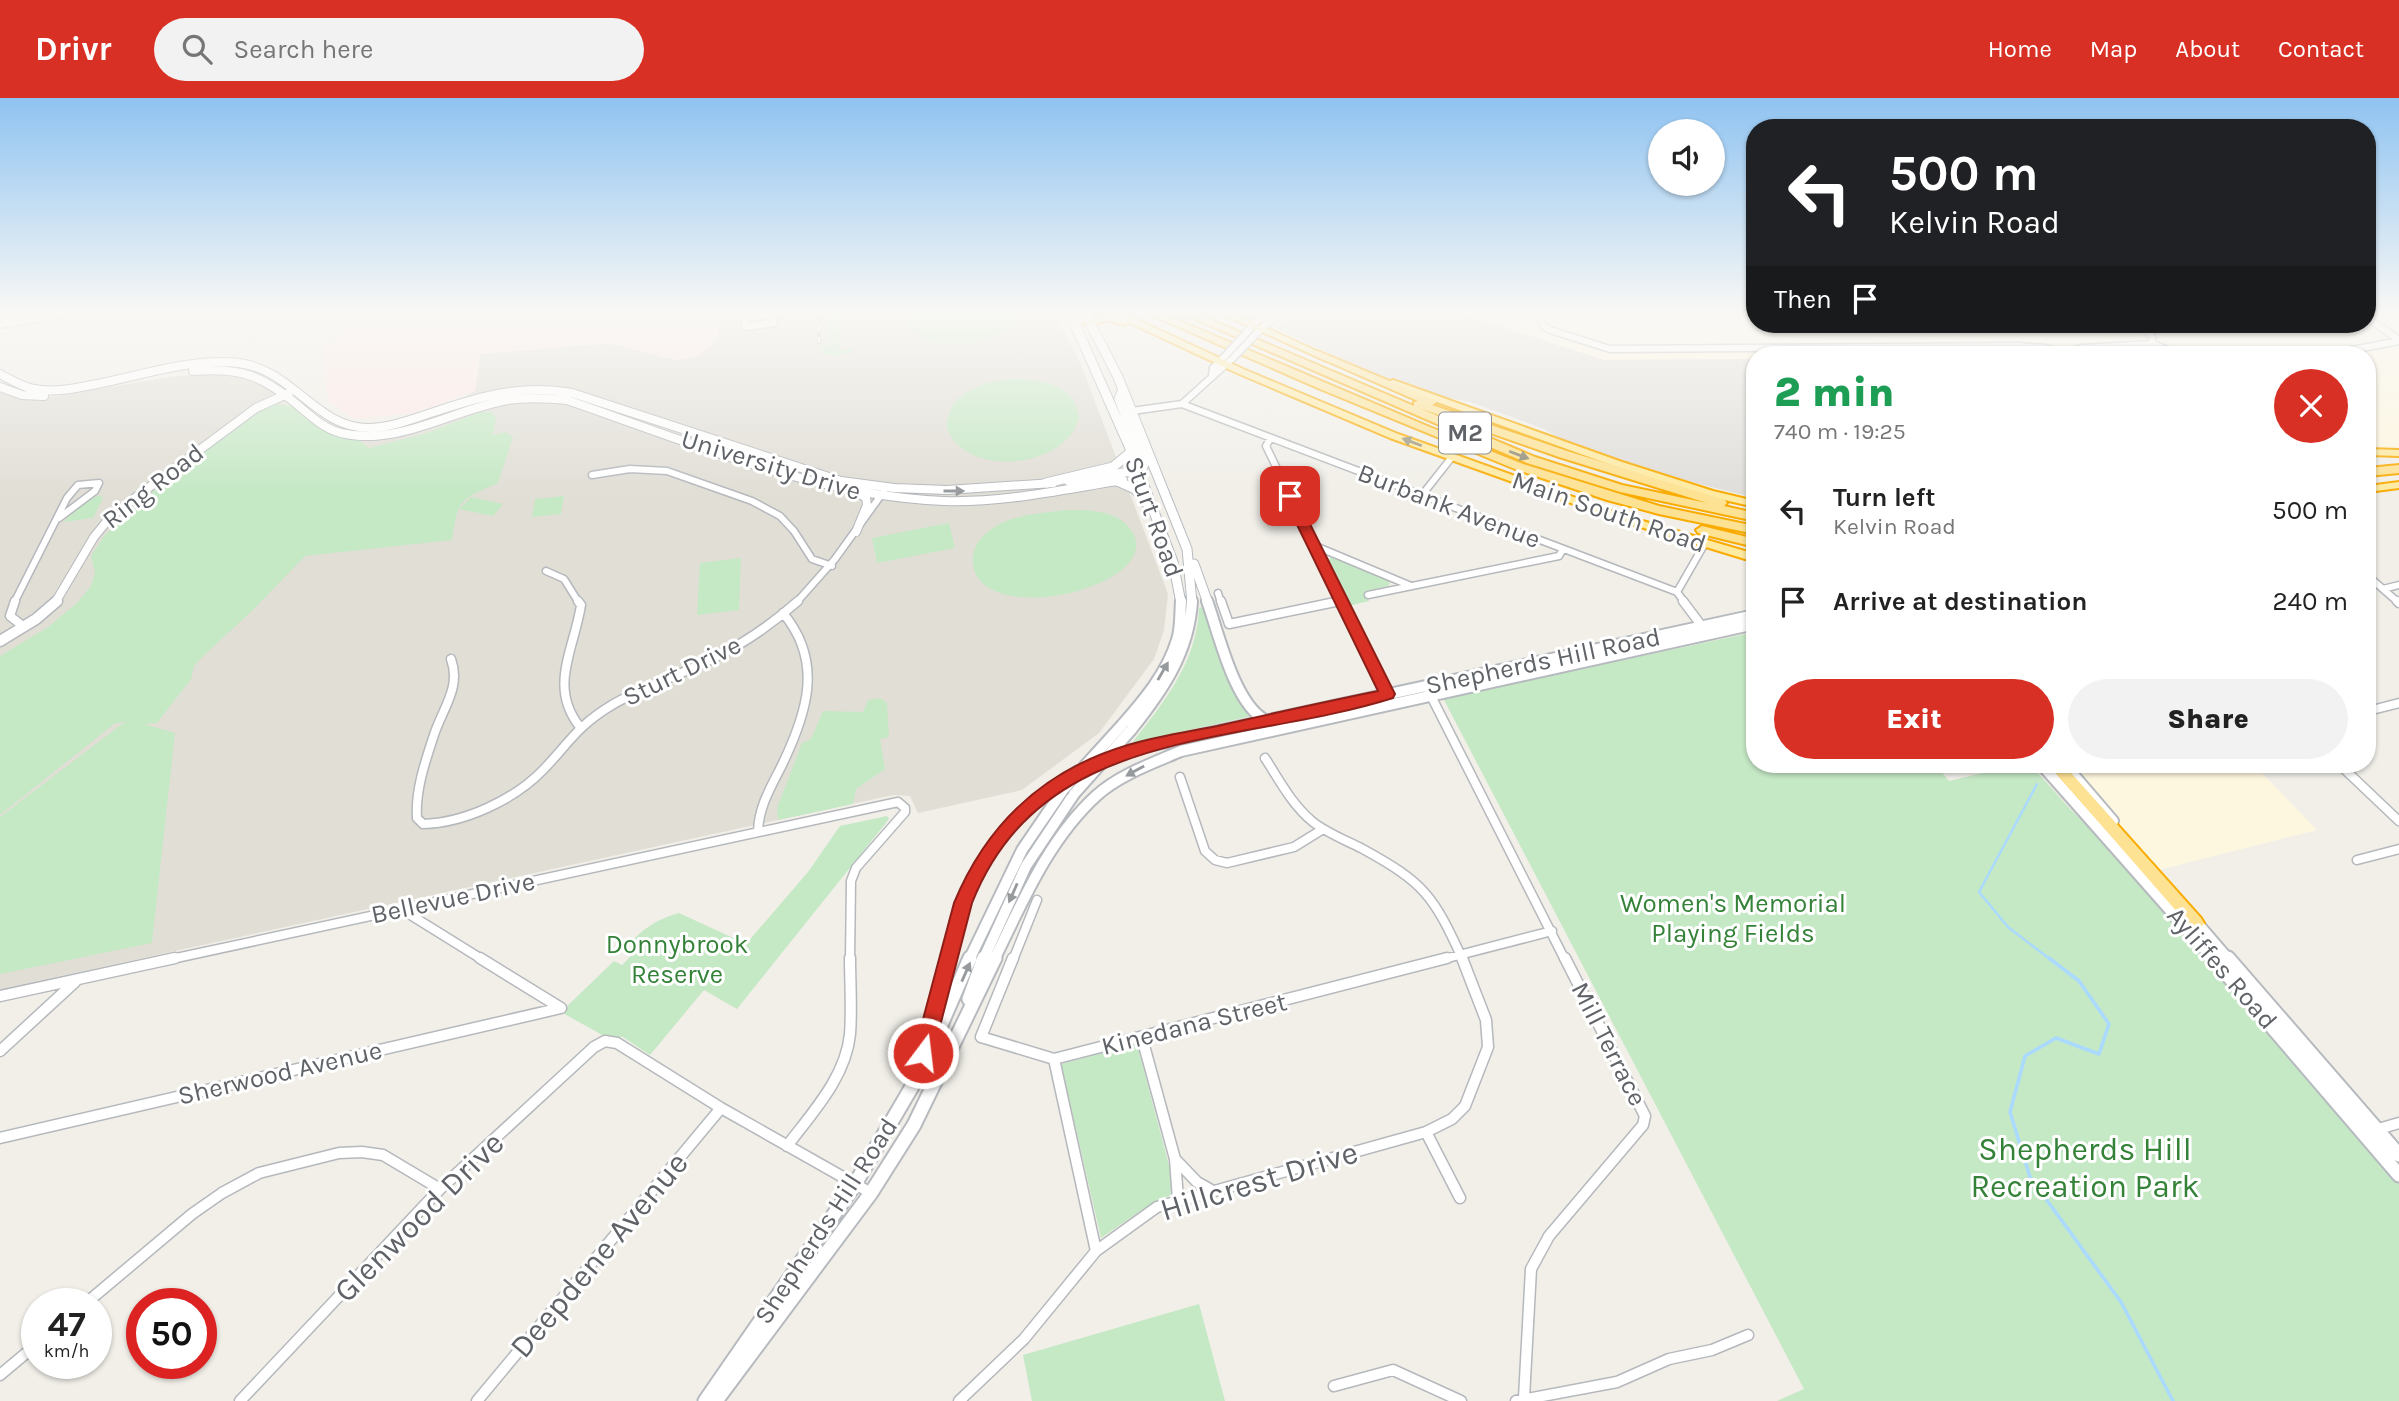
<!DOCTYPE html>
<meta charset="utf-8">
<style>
body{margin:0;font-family:Karla,sans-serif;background:#f2f2f2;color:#222;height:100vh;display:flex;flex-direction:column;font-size:26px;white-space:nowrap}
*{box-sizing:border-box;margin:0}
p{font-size:23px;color:#767676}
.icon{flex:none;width:38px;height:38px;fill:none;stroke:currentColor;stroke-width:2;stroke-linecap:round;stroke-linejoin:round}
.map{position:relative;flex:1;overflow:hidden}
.details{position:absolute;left:1746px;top:248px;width:630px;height:427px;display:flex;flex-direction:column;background:#fff;border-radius:28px;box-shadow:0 2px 5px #0004}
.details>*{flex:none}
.hud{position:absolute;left:1746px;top:21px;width:630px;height:214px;border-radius:28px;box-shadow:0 2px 5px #0004;background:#202124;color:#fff;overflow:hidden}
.buttons{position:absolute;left:1648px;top:21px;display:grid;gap:14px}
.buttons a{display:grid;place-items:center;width:77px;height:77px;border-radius:50%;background:#fff;box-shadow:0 2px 5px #0004;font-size:35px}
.speed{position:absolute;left:21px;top:1190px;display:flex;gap:14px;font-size:35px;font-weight:700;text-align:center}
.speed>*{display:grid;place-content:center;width:91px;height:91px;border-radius:50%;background:#fff;box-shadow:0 2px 5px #0004;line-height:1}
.speed small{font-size:18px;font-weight:400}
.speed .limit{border:10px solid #d22;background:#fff;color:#111}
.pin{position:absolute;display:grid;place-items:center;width:60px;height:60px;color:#fff;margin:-30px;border-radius:14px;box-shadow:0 4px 10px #0006}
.me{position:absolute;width:77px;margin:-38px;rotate:15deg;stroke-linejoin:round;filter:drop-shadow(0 0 5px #0008)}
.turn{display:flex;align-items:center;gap:24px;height:147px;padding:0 28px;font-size:32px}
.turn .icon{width:91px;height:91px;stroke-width:2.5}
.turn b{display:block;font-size:49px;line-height:60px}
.then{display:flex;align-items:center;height:66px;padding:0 28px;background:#0003;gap:14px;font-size:26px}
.round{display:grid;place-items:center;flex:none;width:74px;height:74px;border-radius:37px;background:#f2f2f2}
.overview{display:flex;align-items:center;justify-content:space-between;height:119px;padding:0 28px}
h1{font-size:42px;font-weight:800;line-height:52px;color:#1e9e55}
.action{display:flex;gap:14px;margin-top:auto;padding:14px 28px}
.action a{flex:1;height:80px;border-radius:42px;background:#d93025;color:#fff;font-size:28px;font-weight:800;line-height:80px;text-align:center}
.action a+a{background:#f2f2f2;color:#222}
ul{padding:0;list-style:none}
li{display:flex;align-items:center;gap:21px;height:91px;padding:0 28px}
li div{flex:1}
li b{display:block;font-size:26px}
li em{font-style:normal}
header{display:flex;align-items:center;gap:42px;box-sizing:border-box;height:98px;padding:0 35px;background:#d93025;color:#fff}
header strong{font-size:33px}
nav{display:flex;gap:38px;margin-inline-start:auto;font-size:24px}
.search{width:490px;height:63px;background:#f2f2f2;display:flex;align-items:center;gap:18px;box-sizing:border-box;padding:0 24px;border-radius:38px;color:#767676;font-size:26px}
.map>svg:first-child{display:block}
.commercial{fill:#fef7e0}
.industrial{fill:#e0deda}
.education{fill:#e1ded6}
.medical{fill:#fce8e6}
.green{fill:#c5e8c5}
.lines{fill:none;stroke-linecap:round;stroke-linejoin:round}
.stream-far1{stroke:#aadaff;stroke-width:2.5}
.stream{stroke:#aadaff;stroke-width:3.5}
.minor-far2-casing{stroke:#b5b8bc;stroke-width:9}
.minor-far1-casing{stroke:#b5b8bc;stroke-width:11}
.minor-casing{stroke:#b5b8bc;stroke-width:13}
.tertiary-far1-casing{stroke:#b5b8bc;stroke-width:10}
.tertiary-casing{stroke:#b5b8bc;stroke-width:13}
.secondary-far2-casing{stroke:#b6babf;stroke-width:11}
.secondary-far1-casing{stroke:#b6babf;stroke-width:14}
.secondary-casing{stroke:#b6babf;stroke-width:17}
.trunk-casing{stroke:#f9ab00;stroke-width:4}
.motorway-casing{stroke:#f9ab00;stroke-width:4}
.minor-far2{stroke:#fff;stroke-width:6}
.minor-far1{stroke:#fff;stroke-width:8}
.minor{stroke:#fff;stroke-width:10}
.tertiary-far1{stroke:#fff;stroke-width:8}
.tertiary{stroke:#fff;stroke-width:10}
.secondary-far2{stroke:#fff;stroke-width:9}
.secondary-far1{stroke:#fff;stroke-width:10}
.secondary{stroke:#fff;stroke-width:13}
.trunk{fill:#feeaa1;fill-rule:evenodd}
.motorway{fill:#fde293;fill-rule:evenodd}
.rail-casing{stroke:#b6b7b8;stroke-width:3.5}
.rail{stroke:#fff;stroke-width:2;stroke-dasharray:6;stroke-linecap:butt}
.minor-bridge-casing{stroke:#b5b8bc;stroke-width:9;stroke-linecap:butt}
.secondary-bridge-casing{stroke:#b6babf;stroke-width:14;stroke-linecap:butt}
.minor-bridge{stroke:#fff;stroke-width:6}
.secondary-bridge{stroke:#fff;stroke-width:10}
.oneway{fill:#97927c}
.oneway2{fill:#8e8975}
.oneway3{fill:#979a9d}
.route{fill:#d93025;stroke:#8d1f18;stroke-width:2}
.labels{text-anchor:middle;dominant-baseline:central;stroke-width:6;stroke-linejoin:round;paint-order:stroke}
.shield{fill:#fff;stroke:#8f9295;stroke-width:2}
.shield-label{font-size:24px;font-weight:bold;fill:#5f6368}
.street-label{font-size:26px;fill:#5f6368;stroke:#fff}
.park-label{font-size:26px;fill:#348238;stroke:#fff}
.near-park-label{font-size:32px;fill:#348238;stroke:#fff}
.near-street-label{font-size:32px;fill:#5f6368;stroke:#fff}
</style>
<header>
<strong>Drivr</strong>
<div class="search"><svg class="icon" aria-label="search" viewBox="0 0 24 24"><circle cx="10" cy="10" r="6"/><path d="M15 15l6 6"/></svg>Search here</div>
<nav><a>Home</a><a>Map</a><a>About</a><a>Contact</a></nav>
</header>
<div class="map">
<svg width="2399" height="1303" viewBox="0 0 2399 1303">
<rect width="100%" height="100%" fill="#f1efe8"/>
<!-- commercial -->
<path class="commercial" d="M1460,215H1755V226H2368V215H2399V352L2368,350V257H1755V261L1604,262Z
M2069,667H2254L2317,732L2159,772Z"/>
<!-- industrial -->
<path class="industrial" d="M1294,215H1460L1604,262L1755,261V400L1664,377L1559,340L1544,331L1471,304L1436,298L1360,270L1275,230Z"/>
<!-- education -->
<path class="education" d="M717,215H1054L1080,264L1168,496L1164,532L1154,561L1099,635L1022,692L918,715L910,698L893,697L0,891V292L26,301L44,300L176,278L229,275L261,283L315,333L339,341L410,332L475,293L480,256L600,246H614L665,260L677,262L696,259L719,235Z"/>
<!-- medical -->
<path class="medical" d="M340,215H717L719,235L712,247L696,259L677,262L614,246H600L480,256L475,293L415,315L356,321L328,304L323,252L344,231Z"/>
<!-- green -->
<path class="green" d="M826,215H839L841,250L834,254L853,250L851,256L840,255L836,258L823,256L819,252H826L812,249L830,247Z
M906,215H1020C1005,252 907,261 906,215Z
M1008,281C1037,281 1075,284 1079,319C1068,371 965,381 947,330C946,297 980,284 1008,281Z
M276,306L299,309L321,327L352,337L369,350L427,335L477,315L490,313L496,319L493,337L505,334L513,339L498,385C460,402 458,400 452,442L305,458L252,513L202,559L194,568L191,581L157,625L144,626L175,635L152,845L0,876V719L126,623L114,626L0,717V558L48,529L78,504L91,488L95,475L91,458L104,438C141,406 233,314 276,306Z
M99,397L103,400L93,420L64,424L75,410Z
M564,398L561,416L532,419L535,401Z
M471,399L503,406L493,418L459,411Z
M1068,412C1090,412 1117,412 1131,432C1168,484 998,530 975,474C971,464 973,451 979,443C998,417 1039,415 1068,412Z
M949,425L955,450L877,465L872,440Z
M1332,459L1390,483L1389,488L1365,493L1369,503L1348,508L1326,463Z
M741,460L739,512L697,517L700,465Z
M1206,508L1243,607L1251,618L1132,645C1164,604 1197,564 1199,510Z
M1755,534V667H1936L1949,683L2017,667H2031L2070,711L2168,807L2399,1077V1303H1777L1804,1291L1443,600Z
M880,600L887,605L889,639L880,641L885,671L856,691L853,706L778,722L777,710L802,645L811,641L823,613L863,614L868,602Z
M887,718L889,721L737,911L704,892L650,957L623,939L604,938L561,914L614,863L622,867L636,853L631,844C646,828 659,821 679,815L746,846L808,774L840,728Z
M1137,946L1176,1094L1142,1112L1101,1140L1061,966Z
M1199,1206L1225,1303H1032L1023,1257Z"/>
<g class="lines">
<!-- stream-far1 -->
<path class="stream-far1" d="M2037,686L1979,794L2008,829L2051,862"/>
<!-- stream -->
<path class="stream" d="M2049,860L2079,883L2109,926L2099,956L2056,940L2025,958L2010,1014L2030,1079L2121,1204L2173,1303"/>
<!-- minor-far2 casing -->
<g class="minor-far2-casing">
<path id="minor-far2" d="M744,215L745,229L774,225L772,215
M1537,215L1543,227L1550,232L1610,251L2018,248L2046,250L2068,257
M0,218L16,215
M744,220L773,216
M2368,220L2399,242
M1249,232L1258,222L1271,215
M1258,234L1279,215
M2153,246L2179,257
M2066,256L2081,250L2153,246L2152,239L2142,226
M2326,257L2399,243
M1212,277L1213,270L1227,256
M1182,306L1677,494
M1132,313L1182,306L1234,259
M1270,341L1266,348L1342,505
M592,377L630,371L667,373L752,403L780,418L794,433L812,461L832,468
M1422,397L1452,359
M1313,447L1411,488
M546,473L564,481L579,505
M2368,478L2399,505
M2383,491L2399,487
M1677,494L1704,447
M1677,494L1685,505
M1218,495L1221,505
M1368,497L1559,458L1563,451
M14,505L67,400L78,387L99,385L95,393L59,420
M796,505L835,461L884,393
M1332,505L1340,503"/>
</g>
<!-- minor-far1 casing -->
<g class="minor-far1-casing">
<path id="minor-far1" d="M15,503L10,518L24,529
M578,503L581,507C574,552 548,589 580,629
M1221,503L1229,526L1340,503
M1342,503L1387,596
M1683,503L1704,531
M2397,503L2399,505
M451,561C461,588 444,609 435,634C426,661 415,692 417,720L423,726C464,725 514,702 543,672C569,645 577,628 612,607C644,588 681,577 714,560C745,545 772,526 798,503
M1429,594L1565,862
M2368,613L2399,605
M1265,660C1280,683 1292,707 1313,724C1327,735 1345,742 1361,750C1425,785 1433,797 1463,862
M2340,667L2399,723
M1180,679L1205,753L1215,762L1227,765L1294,749L1323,731
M758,733C759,708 771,689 782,667C807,615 824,564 783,515
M2357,762L2399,751
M409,809V816L483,862
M167,862L898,704L905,710V714L856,770L851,783L850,862
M1013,862L1037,802
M1440,862L1552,833"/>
</g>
<!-- minor casing -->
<g class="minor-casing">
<path id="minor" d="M480,860L561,910
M1013,860L981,939L1054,961L1447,860
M0,898L175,860
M1142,940L1175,1061L1178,1101
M0,953L75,884
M1054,961L1096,1153
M2375,1032L2399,1025
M1426,1034L1460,1100
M0,1040L561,910
M787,1048C812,1015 846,979 850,936C852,911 850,885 850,860
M1175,1061L1197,1084L1213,1093
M85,1206L192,1116L222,1095L259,1075L339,1055L362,1054L383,1057L440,1091
M0,1277L37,1246
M1334,1288L1393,1272L1461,1303
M1524,1300L1531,1171L1549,1138L1643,1027L1645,1018L1565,860
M240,1303L440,1091L594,949L605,943L617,945L721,1010L871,1095
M477,1303L721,1010
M959,1303L1024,1241L1096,1153L1157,1109L1426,1034L1452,1021L1465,1008L1488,949L1486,922L1462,860
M1516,1303L1617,1284L1669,1261L1712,1252L1748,1237"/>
</g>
<!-- tertiary-far1 casing -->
<g class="tertiary-far1-casing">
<path id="tertiary-far1" d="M0,226L67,215
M193,273C242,269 263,278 300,309C313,320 325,331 341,335C397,349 454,311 508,302C528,299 547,300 567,302C689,344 814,398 944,403C1004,405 1065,391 1123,382
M0,276C11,282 22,289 34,291C55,295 77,290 97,286C143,277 192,260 239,265C294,272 316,331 370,330C393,329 415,320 437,313C482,298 524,286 572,295L841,383L894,390L947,392L1053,385
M0,289L22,297L44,298
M1068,383L1126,374L1140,376
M856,434L867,407L866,400L860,396
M55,505L94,439L112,417L256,310L289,295"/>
</g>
<!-- tertiary casing -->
<g class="tertiary-casing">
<path id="tertiary" d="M0,543L36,521L57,503"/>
</g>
<!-- secondary-far2 casing -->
<g class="secondary-far2-casing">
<path id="secondary-far2" d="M1070,215L1129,348L1173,464L1181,505
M1085,215L1118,279L1187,451L1192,505
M1123,291L1119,301L1144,366L1140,376
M1117,383L1135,391L1146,405
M1046,385L1113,369L1131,354
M1194,466L1208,505"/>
</g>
<!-- secondary-far1 casing -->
<g class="secondary-far1-casing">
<path id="secondary-far1" d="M1207,503C1219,536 1234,605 1265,622
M1122,627C1144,602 1167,575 1177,542C1181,530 1180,515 1181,503
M1131,632C1162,593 1189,555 1192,503
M1103,663L1130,652L1755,517
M2042,667L2214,862
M2065,667L2113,723
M2192,819L2229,862
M948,862C973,767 994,727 1078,673
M969,862L1022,752L1063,692
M983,862L1026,768L1074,696
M994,862C1022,805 1048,742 1096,698C1119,677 1153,665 1181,653L1755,526"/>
</g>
<!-- secondary casing -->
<g class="secondary-casing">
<path id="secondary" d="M2213,860L2399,1077
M2228,860L2399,1057
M969,901L984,860
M930,952L970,860
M705,1303L855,1086L917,980L949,860
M716,1303L871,1095L914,1027L995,860"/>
</g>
<!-- trunk casing -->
<g class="trunk-casing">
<path id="trunk" d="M1111,215H1123L1243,271L1398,336L1629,419L1755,456V464L1621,423L1390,340L1237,275L1128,224L1124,227L1107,222L1089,228L1084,225L1107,216L1118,219Z
M1220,215H1233L1332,260L1327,263L1324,262Z
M1393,282L1622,364L1713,393L1755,403V409L1707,398L1614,368L1390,287V283Z
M2368,351L2399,352V358L2368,357Z
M2399,384V390L2368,394V388Z"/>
</g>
<!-- motorway casing -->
<g class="motorway-casing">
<path id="motorway" d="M1147,215H1161L1432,330L1523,366L1659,408L1755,428V436L1659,416L1607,402L1515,371L1320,291Z
M1181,215H1195L1414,308V304L1418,303L1311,256L1316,253L1320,254L1435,302L1437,304L1432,307L1567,353L1725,402L1727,405L1724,408L1755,415V423L1620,394L1527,365ZM1419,310L1559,359L1707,405L1622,387L1535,359Z
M2399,367V375L2368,378V370Z
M1702,428L1755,441V449L1698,435L1696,432Z
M2049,667H2064L2201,820L2204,825L2201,830L2196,832L2191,830Z"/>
</g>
<!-- minor-far2 -->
<use href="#minor-far2" class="minor-far2"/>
<!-- minor-far1 -->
<use href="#minor-far1" class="minor-far1"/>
<!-- minor -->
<use href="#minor" class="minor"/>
<!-- tertiary-far1 -->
<use href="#tertiary-far1" class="tertiary-far1"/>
<!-- tertiary -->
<use href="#tertiary" class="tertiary"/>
<!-- secondary-far2 -->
<use href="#secondary-far2" class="secondary-far2"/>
<!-- secondary-far1 -->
<use href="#secondary-far1" class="secondary-far1"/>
<!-- secondary -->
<use href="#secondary" class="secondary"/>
<!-- trunk -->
<use href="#trunk" class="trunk"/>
<!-- motorway -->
<use href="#motorway" class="motorway"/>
<!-- rail casing -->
<g class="rail-casing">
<path id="rail" d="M819,215V245"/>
</g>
<!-- rail -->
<use href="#rail" class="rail"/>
<!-- minor-bridge casing -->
<g class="minor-bridge-casing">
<path id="minor-bridge" d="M1227,256L1249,232
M1234,259L1256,236"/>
</g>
<!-- secondary-bridge casing -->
<g class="secondary-bridge-casing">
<path id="secondary-bridge" d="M1063,692L1122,627
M1074,696L1131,632"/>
</g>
<!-- minor-bridge -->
<use href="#minor-bridge" class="minor-bridge"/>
<!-- secondary-bridge -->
<use href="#secondary-bridge" class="secondary-bridge"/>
</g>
<!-- one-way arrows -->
<defs><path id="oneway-solid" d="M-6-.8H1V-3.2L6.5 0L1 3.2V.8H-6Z" transform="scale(1.75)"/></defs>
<use class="oneway" href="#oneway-solid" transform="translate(1412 344) rotate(-159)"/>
<use class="oneway2" href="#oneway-solid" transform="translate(1519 357) rotate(21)"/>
<g class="oneway3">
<use href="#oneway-solid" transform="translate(954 393)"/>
<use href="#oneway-solid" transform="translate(1163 573) rotate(-60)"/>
<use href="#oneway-solid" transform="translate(1135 673) rotate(151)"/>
<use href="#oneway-solid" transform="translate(1013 795) rotate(114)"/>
<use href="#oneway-solid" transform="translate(966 874) rotate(-66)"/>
</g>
<!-- sky -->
<linearGradient id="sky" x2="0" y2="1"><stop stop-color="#8fc3f1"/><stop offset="0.54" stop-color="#f9f8f5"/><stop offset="1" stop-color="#f9f8f5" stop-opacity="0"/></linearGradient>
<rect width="2399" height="397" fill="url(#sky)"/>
<!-- route -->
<path class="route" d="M1290,393L1296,398L1395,596L1393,600C1238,649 1043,626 972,805L933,955L930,961L923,964L917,961L914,955L954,805C987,725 1044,672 1128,647C1157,638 1187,634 1217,628C1270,616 1324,604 1378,593L1283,398Z"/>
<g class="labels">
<!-- shield labels -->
<rect class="shield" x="1439" y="314.5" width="52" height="41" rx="5"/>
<g class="shield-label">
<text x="1465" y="335">M2</text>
</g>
<!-- street labels -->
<g class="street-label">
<text transform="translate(771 367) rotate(17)">University Drive</text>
<text transform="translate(153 388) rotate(-38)">Ring Road</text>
<text transform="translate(1449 408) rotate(21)">Burbank Avenue</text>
<text transform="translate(1609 414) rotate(19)">Main South Road</text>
<text transform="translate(1154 419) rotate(70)">Sturt Road</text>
<text transform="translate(1543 563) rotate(-12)">Shepherds Hill Road</text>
<text transform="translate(682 573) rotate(-26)">Sturt Drive</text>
<text transform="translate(453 800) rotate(-12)">Bellevue Drive</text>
<text transform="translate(2222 870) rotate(49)">Ayliffes Road</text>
<text transform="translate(1194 926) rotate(-14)">Kinedana Street</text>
<text transform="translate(1609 946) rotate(63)">Mill Terrace</text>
<text transform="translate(280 975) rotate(-13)">Sherwood Avenue</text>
<text transform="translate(826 1123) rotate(-57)">Shepherds Hill Road</text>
</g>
<!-- park labels -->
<g class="park-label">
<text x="1733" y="805">Women's Memorial<tspan x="1733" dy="30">Playing Fields</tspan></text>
<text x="677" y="846">Donnybrook<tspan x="677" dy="30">Reserve</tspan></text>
</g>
<!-- near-park labels -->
<g class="near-park-label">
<text x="2085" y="1051">Shepherds Hill<tspan x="2085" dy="37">Recreation Park</tspan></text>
</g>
<!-- near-street labels -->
<g class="near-street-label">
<text transform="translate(1259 1083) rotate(-17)">Hillcrest Drive</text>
<text transform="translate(419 1119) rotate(-45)">Glenwood Drive</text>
<text transform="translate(599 1157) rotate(-50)">Deepdene Avenue</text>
</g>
</g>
</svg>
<div class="buttons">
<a><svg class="icon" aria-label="sound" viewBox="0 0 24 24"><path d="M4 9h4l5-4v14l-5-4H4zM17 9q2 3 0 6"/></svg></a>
</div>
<div class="speed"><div>47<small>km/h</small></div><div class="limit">50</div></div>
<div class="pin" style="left:1290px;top:398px;background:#d93025"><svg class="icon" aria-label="arrive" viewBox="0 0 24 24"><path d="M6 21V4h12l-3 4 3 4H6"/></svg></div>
<svg class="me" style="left:923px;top:955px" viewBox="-20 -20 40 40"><circle r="17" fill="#d93025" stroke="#fff" stroke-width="3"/><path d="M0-11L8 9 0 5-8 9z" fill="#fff"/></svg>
<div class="hud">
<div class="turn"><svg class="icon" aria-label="left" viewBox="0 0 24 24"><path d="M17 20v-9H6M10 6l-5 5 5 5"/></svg><div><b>500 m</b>Kelvin Road</div></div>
<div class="then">Then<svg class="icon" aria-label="arrive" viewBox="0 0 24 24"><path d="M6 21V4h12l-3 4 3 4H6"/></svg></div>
</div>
<section class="details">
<div class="overview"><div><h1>2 min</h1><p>740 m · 19:25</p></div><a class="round" style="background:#d93025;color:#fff"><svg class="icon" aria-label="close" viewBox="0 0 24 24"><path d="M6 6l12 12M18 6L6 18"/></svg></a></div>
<ul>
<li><svg class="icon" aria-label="left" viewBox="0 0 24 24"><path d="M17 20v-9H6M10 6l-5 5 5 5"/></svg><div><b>Turn left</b><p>Kelvin Road</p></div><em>500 m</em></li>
<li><svg class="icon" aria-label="arrive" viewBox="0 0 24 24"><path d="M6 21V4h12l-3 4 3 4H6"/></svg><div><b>Arrive at destination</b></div><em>240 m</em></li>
</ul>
<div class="action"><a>Exit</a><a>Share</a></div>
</section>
</div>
